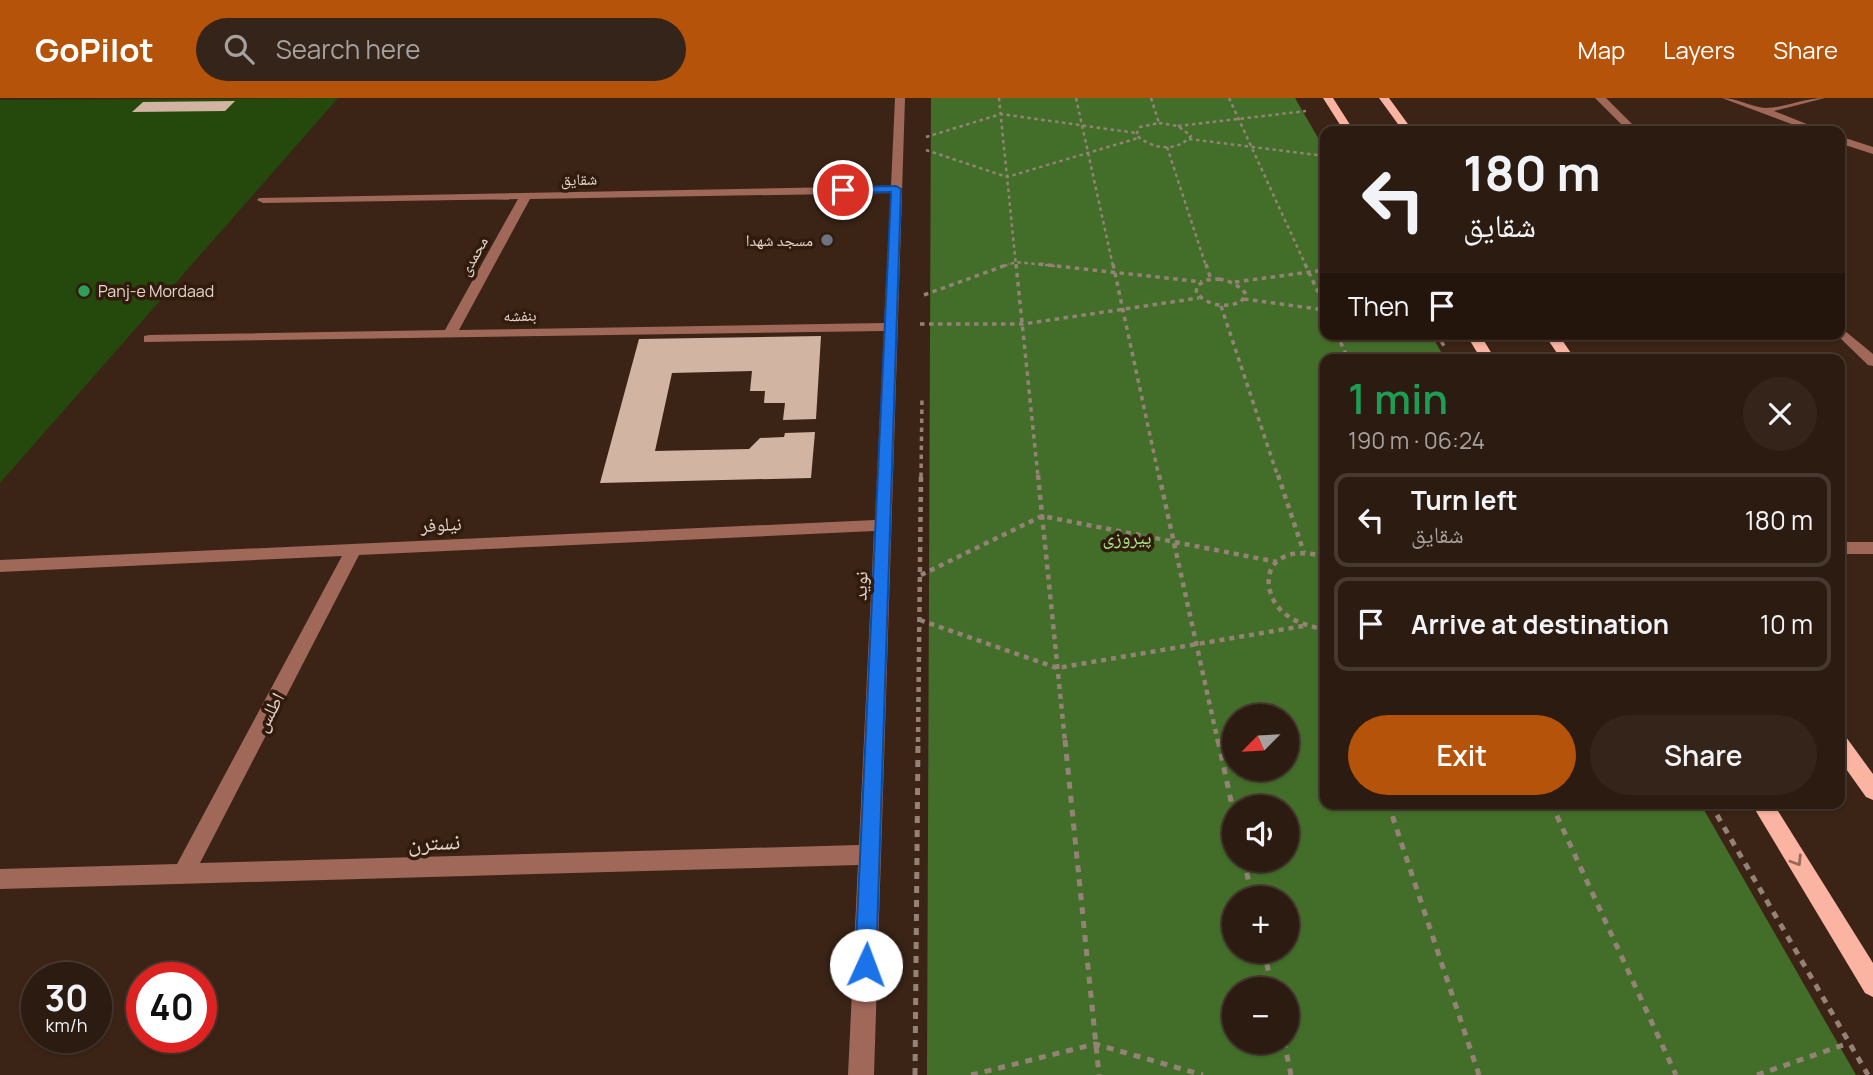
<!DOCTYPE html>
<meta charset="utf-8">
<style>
body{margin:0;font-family:Manrope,"Noto Naskh Arabic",sans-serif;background:#342419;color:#f1f3f6;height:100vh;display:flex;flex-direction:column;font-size:26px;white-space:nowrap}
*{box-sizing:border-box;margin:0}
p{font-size:23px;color:#a6a19f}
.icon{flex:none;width:38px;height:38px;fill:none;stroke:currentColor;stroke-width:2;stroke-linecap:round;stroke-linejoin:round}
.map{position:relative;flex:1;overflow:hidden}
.sheet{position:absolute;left:1320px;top:256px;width:525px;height:455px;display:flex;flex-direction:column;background:#2c1b10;border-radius:14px;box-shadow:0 2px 5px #0004,0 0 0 2px #483930}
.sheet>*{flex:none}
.guide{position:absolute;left:1320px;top:28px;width:525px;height:214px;border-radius:14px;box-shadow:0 2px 5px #0004,0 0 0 2px #483930;background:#2c1b10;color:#f1f3f6;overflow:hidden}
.needle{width:46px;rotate:246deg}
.fabs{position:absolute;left:1222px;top:606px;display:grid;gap:14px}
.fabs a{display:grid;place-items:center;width:77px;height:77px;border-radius:50%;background:#2c1b10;box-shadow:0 2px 5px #0004,0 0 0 2px #483930;font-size:35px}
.speed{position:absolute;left:21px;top:864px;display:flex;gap:14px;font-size:35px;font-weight:700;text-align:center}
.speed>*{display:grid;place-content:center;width:91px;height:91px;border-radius:50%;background:#2c1b10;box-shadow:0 2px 5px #0004,0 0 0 2px #483930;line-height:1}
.speed small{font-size:18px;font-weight:400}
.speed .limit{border:10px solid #d22;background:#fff;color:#111}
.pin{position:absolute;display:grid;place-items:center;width:60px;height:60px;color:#fff;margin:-30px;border:4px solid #fff;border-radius:50%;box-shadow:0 2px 7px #0007}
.me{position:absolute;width:77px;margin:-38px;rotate:2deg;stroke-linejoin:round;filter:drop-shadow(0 0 5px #0008)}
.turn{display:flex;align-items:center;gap:24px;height:147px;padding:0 28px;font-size:32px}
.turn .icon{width:91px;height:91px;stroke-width:2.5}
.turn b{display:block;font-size:49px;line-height:60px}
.then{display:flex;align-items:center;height:66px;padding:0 28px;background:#0003;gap:14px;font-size:26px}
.round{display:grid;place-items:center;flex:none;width:74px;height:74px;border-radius:37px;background:#342419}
.overview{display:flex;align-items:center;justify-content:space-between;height:119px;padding:0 28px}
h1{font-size:42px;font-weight:600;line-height:52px;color:#1e9e55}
.button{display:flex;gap:14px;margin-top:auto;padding:14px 28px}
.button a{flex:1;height:80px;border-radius:42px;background:#b45309;color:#fff;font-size:28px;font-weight:600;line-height:80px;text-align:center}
.button a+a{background:#342419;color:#f1f3f6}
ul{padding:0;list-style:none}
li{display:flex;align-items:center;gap:21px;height:94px;margin:0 14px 10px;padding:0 14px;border:4px solid #483930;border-radius:14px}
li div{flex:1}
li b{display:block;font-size:26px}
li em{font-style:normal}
header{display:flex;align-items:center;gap:42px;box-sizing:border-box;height:98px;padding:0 35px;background:#b45309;color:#fff}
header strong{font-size:33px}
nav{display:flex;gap:38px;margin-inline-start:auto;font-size:24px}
.search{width:490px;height:63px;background:#342419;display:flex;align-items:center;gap:18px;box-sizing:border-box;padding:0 24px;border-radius:38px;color:#a6a19f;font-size:26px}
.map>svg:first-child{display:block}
.green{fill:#25490d}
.forest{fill:#436e29;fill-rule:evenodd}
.building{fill:#d2b4a3}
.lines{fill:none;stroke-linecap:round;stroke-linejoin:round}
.path-far3{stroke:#958277;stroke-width:2.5;stroke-dasharray:3.5 3.5;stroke-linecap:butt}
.path-far2{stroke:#958277;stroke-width:3.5;stroke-dasharray:4.5 4.5;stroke-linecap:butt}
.path-far1{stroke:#958277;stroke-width:4.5;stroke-dasharray:5 5;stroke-linecap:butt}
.path{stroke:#958277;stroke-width:5;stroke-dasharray:7 7;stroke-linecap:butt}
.minor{fill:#a06859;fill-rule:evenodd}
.major{fill:#fab4a1;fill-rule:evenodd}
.oneway{stroke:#966857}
.route{fill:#1a73e8;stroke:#114b97;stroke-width:2}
.worship-dot{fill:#6b7280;stroke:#311b0d;stroke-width:2.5}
.leisure-dot{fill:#2e9e5b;stroke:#311b0d;stroke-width:2.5}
.labels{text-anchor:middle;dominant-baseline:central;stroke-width:7;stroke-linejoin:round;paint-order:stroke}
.far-street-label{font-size:16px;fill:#e4d4cc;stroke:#311b0d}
.far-poi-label{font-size:16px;fill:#e4d4cc;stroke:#311b0d;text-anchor:end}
.street-label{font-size:19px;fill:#e4d4cc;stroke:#311b0d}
.park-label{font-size:19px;fill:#adec8d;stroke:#311b0d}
.near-street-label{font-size:23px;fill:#e4d4cc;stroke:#311b0d}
</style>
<header>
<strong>GoPilot</strong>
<div class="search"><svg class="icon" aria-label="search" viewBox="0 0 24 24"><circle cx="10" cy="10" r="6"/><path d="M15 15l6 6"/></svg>Search here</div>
<nav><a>Map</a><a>Layers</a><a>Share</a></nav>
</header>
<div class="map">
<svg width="1873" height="977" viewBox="0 0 1873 977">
<rect width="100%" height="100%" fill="#3b2416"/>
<!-- green -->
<path class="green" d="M338,0L0,385V2Z"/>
<!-- forest -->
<path class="forest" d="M931,0H1295L1325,52V236H1431L1445,261H1325V705H1700L1856,977H927ZM1234,618H1286V670H1234ZM1234,709H1286V761H1234ZM1234,800H1286V852H1234ZM1234,891H1286V943H1234Z"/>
<!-- building -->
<path class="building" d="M235,3L225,13L132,14L143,4Z
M821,238L816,321L783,322L785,305H764L765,293H750L752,273L672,275L655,353L749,351L760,340L784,339L785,335L815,334L811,380L600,385L639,241Z"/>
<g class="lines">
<!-- path-far3 -->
<path class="path-far3" d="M999,0L1016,168
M1076,0L1113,168
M1151,0L1159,25
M1229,0L1306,168
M1159,25L1178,28L1191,38C1176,55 1152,51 1136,37L1140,29Z
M1178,28L1306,13
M926,39L1001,16L1136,35
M1189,41L1325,58
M1167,49L1206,168
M926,52L1007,79L1138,40
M1004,168L1016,164L1055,168"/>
<!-- path-far2 -->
<path class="path-far2" d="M1016,166L1038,379
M1039,166L1202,184
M1113,166L1159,379
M1206,166L1211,182
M1305,166L1325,209
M1219,181C1230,183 1239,187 1246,196L1241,204C1224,210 1209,208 1196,195L1197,188L1206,182Z
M1235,184L1325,172
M924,197L1009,166
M1244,201L1325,212
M1221,208L1278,379
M920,226H1023L1199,200
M1337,236L1348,261
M1437,236L1444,248
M921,379L922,299"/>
<!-- path-far1 -->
<path class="path-far1" d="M1038,377L1065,644
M1159,377L1218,644
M1278,377L1304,455
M1325,458C1311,456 1295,452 1282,460C1260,472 1268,503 1285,516C1297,525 1310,528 1325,532
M921,477L1042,418L1277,464
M920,522L1057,570L1303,528
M918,644L921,377"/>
<!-- path -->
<path class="path" d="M1065,642L1099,977
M1218,642L1234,717
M1388,705L1479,977
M1551,705L1676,977
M1710,705L1868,977
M1244,761L1252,800
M1264,852L1272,891
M1284,943L1291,977
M915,977L918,642
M971,977L1095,946L1203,977
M1757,977L1849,945"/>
<!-- minor -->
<path class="minor" d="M895,0H905L874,977H848L858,767L0,791V771L177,766L342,458L0,474V462L875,422L884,233L144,244V238L149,237L445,232L518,101L263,105L257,102L259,100L891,88ZM891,95L884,225L459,232L530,101ZM874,433L859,747L200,765L359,457Z
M1595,0H1606L1639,33H1628Z
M1722,0C1738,0 1751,9 1765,10C1784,10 1804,0 1825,0L1774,13L1824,33H1810Z
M1839,38L1873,49V56L1839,45Z
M1839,228L1873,256V268L1868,267L1836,236H1839Z
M1839,444H1873V456H1839Z"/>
<!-- major -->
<path class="major" d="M1323,0H1333L1354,33H1344Z
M1379,0H1389L1413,33H1403Z
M1466,236H1480L1495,261H1481Z
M1544,236H1558L1575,261H1561Z
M1839,637L1846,639L1873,676V702L1866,699L1839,661Z
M1751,705H1773L1873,865V899L1865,895Z"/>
</g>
<!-- one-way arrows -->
<defs><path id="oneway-chevron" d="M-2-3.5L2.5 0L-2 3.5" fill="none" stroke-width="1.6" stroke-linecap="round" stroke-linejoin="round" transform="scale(1.75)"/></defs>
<use class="oneway" href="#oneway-chevron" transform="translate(1797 763) rotate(58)"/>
<!-- route -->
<path class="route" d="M896,88L901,91L876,867L873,875L866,878L858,875L855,867L891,94L843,95L838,92L843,89Z"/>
<!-- markers -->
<circle class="worship-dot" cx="827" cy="142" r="7"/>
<circle class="leisure-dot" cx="84" cy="193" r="7"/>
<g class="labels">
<!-- far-street labels -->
<g class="far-street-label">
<text transform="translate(579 81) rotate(-1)">شقایق</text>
<text transform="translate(473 158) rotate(-61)">محمدی</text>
<text transform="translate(520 217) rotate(-1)">بنفشه</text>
</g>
<!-- far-poi labels -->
<g class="far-poi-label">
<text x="813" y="142">مسجد شهدا</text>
<text x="98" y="193" text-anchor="start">Panj-e Mordaad</text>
</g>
<!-- street labels -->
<g class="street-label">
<text transform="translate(441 426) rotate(-3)">نیلوفر</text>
<text transform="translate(860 488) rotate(-88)">نوید</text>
<text transform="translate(269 614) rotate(-62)">اطلس</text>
</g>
<!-- park labels -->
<g class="park-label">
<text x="1127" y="439">پیروزی</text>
</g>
<!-- near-street labels -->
<g class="near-street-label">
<text transform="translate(434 743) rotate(-2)">نسترن</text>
</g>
</g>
</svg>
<div class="fabs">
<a><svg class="needle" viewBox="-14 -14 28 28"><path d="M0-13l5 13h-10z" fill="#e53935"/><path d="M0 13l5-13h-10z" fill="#a6a19f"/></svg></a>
<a><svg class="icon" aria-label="sound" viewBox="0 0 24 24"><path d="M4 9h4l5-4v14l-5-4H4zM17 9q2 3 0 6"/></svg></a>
<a>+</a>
<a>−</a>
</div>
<div class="speed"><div>30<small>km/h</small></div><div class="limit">40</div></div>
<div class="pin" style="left:843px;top:92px;background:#d93025"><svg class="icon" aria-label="arrive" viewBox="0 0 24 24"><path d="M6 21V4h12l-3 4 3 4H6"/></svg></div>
<svg class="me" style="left:866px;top:867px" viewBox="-20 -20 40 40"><circle r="19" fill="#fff"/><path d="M0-13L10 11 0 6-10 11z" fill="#1a73e8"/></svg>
<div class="guide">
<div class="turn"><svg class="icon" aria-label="left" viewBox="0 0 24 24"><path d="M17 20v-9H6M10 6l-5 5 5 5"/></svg><div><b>180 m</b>شقایق</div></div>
<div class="then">Then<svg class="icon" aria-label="arrive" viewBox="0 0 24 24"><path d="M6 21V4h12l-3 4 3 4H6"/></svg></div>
</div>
<section class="sheet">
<div class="overview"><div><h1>1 min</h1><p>190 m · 06:24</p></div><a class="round"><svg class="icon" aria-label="close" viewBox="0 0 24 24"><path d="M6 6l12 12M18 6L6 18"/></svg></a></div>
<ul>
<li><svg class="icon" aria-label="left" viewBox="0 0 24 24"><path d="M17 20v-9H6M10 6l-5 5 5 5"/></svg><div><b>Turn left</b><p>شقایق</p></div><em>180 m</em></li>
<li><svg class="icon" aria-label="arrive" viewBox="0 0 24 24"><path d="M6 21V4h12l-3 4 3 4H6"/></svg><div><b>Arrive at destination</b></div><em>10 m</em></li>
</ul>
<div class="button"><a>Exit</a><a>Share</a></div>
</section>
</div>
